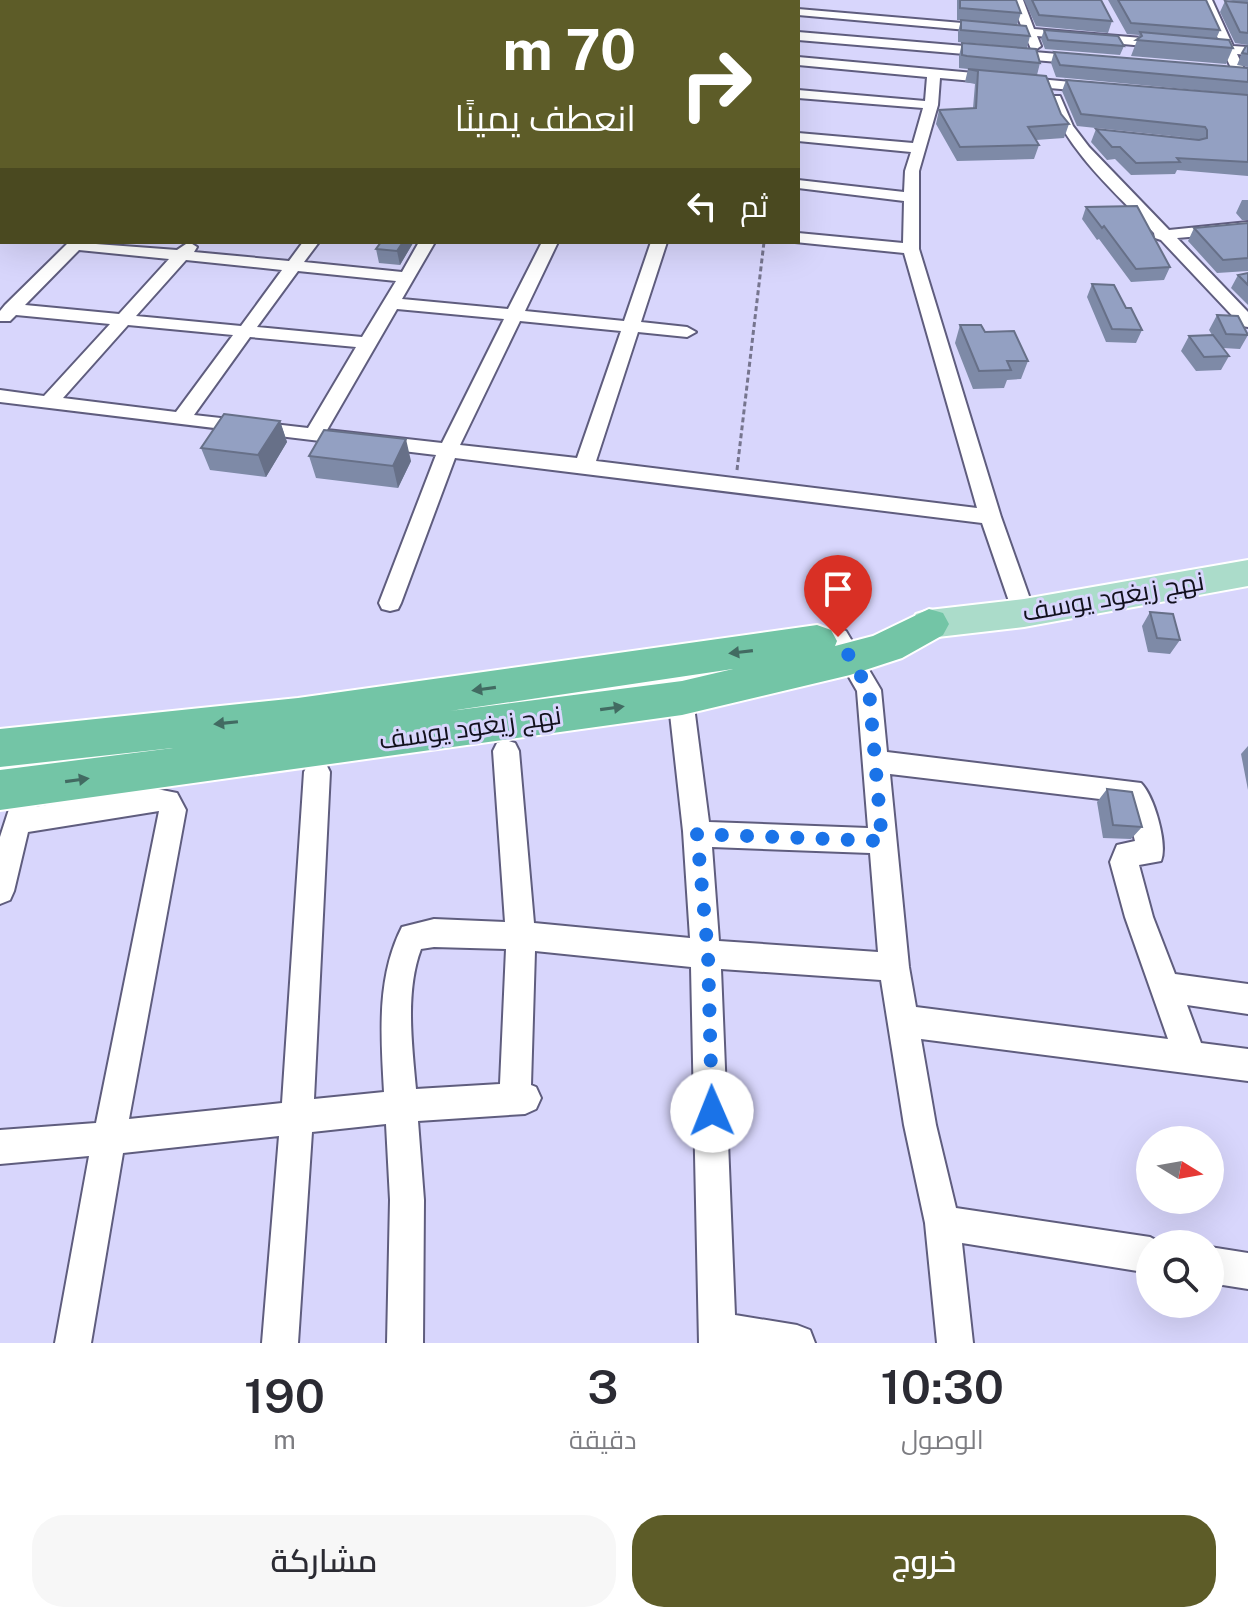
<!DOCTYPE html>
<html lang="ar">
<meta charset="utf-8">
<style>
body{margin:0;font-family:"Public Sans",Cairo,sans-serif;background:#f7f7f7;color:#2b2b33;direction:rtl;height:100vh;display:flex;flex-direction:column;font-size:30px;white-space:nowrap}
*{box-sizing:border-box;margin:0}
p{font-size:26px;color:#7c7c81}
.icon{flex:none;width:44px;height:44px;fill:none;stroke:currentColor;stroke-width:2;stroke-linecap:round;stroke-linejoin:round}
.map{position:relative;height:1343px;overflow:hidden;direction:ltr}
.details{display:flex;flex-direction:column;background:#fff;flex:1}
.details>*{flex:none}
.banner{position:absolute;left:0px;top:0px;width:800px;height:244px;box-shadow:0 8px 32px #0002;direction:rtl;background:#5d5c28;color:#fff;overflow:hidden}
.needle{width:52px;rotate:101deg}
.controls{position:absolute;left:1136px;top:1126px;display:grid;gap:16px}
.controls a{display:grid;place-items:center;width:88px;height:88px;border-radius:50%;background:#fff;box-shadow:0 8px 32px #0002;font-size:40px}
.pin{position:absolute;display:grid;place-items:center;width:68px;height:68px;color:#fff;margin:-82px -34px;border-radius:50% 50% 50% 0;rotate:-45deg;box-shadow:0 0 8px #0007}
.pin .icon{rotate:45deg}
.me{position:absolute;width:88px;margin:-44px;rotate:359deg;stroke-linejoin:round;filter:drop-shadow(0 0 6px #0008)}
.turn{display:flex;align-items:center;gap:28px;height:168px;padding:0 32px;font-size:36px}
.turn .icon{width:104px;height:104px;stroke-width:2.5}
.turn b{display:block;font-size:56px;line-height:68px}
.then{display:flex;align-items:center;height:76px;padding:0 32px;background:#0003;gap:16px;font-size:30px}
.eta{display:flex;justify-content:space-evenly;align-items:center;height:136px;text-align:center}
.eta b{font-size:48px;font-weight:600;line-height:56px}
.primary-button{display:flex;gap:16px;margin-top:auto;padding:16px 32px}
.primary-button a{flex:1;height:92px;border-radius:32px;background:#5d5c28;color:#fff;font-size:32px;font-weight:600;line-height:92px;text-align:center}
.primary-button a+a{background:#f7f7f7;color:#2b2b33}
.map>svg:first-child{display:block}
.lines{fill:none;stroke-linecap:round;stroke-linejoin:round}
.street-casing{stroke:#5f5d7e;stroke-width:4}
.primary-casing{stroke:#fff;stroke-width:4}
.highway-casing{stroke:#fff;stroke-width:4}
.path{stroke:#76758e;stroke-width:3;stroke-dasharray:5 3;stroke-linecap:butt}
.street{fill:#fff;fill-rule:evenodd}
.primary{fill:#abdcca;fill-rule:evenodd}
.highway{fill:#73c5a6;fill-rule:evenodd}
.wall{fill:#7e8aa7}
.shaded-wall{fill:#677088}
.building{fill:#93a0c2;stroke:#677088;stroke-width:2}
.oneway{fill:#426b62}
.route{stroke:#1a73e8;stroke-width:14;stroke-dasharray:0 25.2}
.labels{text-anchor:middle;dominant-baseline:central;stroke-width:6;stroke-linejoin:round;paint-order:stroke}
.street-label{font-size:26px;fill:#12111d;stroke:#d8d6fc}
</style>
<div class="map">
<svg width="1248" height="1343" viewBox="0 0 1248 1343">
<rect width="100%" height="100%" fill="#d8d6fc"/>
<g class="lines">
<!-- street casing -->
<g class="street-casing">
<path id="street" d="M10,0H24L8,2Z
M101,0H115L99,2Z
M201,0H222L224,2H203Z
M330,0H342L328,2Z
M404,0H416L402,2Z
M454,0H479L481,2H456Z
M575,0H587L573,2Z
M656,0H687L689,2H658Z
M734,0H746V2H734Z
M1011,0H1023L1034,29L1166,40L1172,44L1166,48L1037,36L1041,46L1035,50L1031,49L1025,35L798,15V9L1022,28Z
M1200,0H1212L1233,46L1248,47V55L1237,54L1248,77V95L1242,91L1224,53L1197,47L1203,43L1221,45Z
M798,32L1082,56L1088,60L1082,64L798,40Z
M0,39H2V47H0Z
M798,57L1094,84L1100,88L1094,92L940,78L938,105L919,171V249L1001,517L1035,613L1032,619L1024,622L1016,619L1013,613L982,523L455,458L401,603L398,609L390,611L382,609L379,603L436,455L0,402V390L44,396L110,324L16,315L10,321H0V311L5,305L69,242L177,250L189,242L197,247L194,252L289,261L303,242H319L304,262L402,272L419,242H435L402,299L508,309L542,242H558L525,311L624,321L651,242H667L641,322L687,327L696,332L687,337L638,332L596,461L977,508L904,253L795,242H798V233L903,243L904,201L798,188V180L904,192L905,171L911,152L798,141V133L913,143L923,108L798,98V90L925,101L927,77L798,65ZM79,250L169,259L119,314L25,305ZM186,260L282,270L241,326L136,316ZM298,271L396,281L362,337L257,327ZM397,309L504,319L442,443L327,430ZM520,321L621,331L577,458L460,445ZM128,325L233,335L176,412L63,398ZM250,337L356,347L308,428L194,415Z
M2,63V71L0,72V64Z
M0,85H2V93H0Z
M1050,96H1060L1073,126L1089,147L1169,230L1248,222V232L1177,238L1248,312V327L1242,326L1161,240L1155,238L1154,233C1115,192 1069,153 1048,99Z
M838,628L846,631L881,690L887,752L1141,783C1154,796 1168,844 1161,861L1139,865L1153,917L1175,974L1248,984V1014L1187,1005L1201,1043L1248,1049V1081L921,1039L936,1125L956,1208L1150,1237L1163,1244H1150V1273L962,1243L973,1343H937L925,1223L904,1125L881,980L721,969L735,1315L797,1325L810,1330L815,1343H699L691,967L535,951L531,1085L536,1087L541,1098L536,1109L525,1114L418,1121L424,1200L423,1343H387L390,1200L386,1124L312,1132L298,1343H262L279,1136L123,1153L91,1343H55L89,1156L0,1164V1130L96,1123L159,811L28,832L14,891L10,900L0,904V837L12,800L21,796L30,800L34,807L152,788L177,793L186,810L129,1119L282,1103L304,772L308,764L317,761L326,764L330,772L314,1099L384,1092C381,1036 376,978 402,927L434,919L505,922L493,751L497,743L506,740L515,743L519,751L534,923L690,938L683,831L664,660L668,653L676,651L684,653L688,660L709,822L868,828L857,691L826,637L830,631ZM890,774L1125,802L1135,841L1117,845L1110,862L1125,917L1168,1039L916,1007L909,967ZM712,847L870,853L878,952L719,941ZM434,947L506,949L500,1084L416,1089C412,1045 405,991 421,949Z
M1210,1247L1248,1253V1289L1210,1283Z"/>
</g>
<!-- primary casing -->
<g class="primary-casing">
<path id="primary" d="M1248,560V586L1024,627L929,638L916,634L911,624L916,614L929,610L1024,599Z"/>
</g>
<!-- highway casing -->
<g class="highway-casing">
<path id="highway" d="M929,609L943,613L949,624L943,635L902,658L850,675L682,715L0,810V770L173,748L0,767V729L298,698L817,625L831,630L837,641L835,646L873,636ZM733,669L682,681L450,711Z"/>
</g>
<!-- path -->
<path class="path" d="M737,470L764,242"/>
<!-- street -->
<use href="#street" class="street"/>
<!-- primary -->
<use href="#primary" class="primary"/>
<!-- highway -->
<use href="#highway" class="highway"/>
</g>
<!-- wall -->
<path class="wall" d="M957,0H1016L1021,13L1017,25L957,20Z
M1024,0H1101L1112,21L1108,33L1036,26Z
M1108,0H1206L1220,30L1216,39L1233,48L1226,64L1131,56L1139,35L1127,34Z
M1228,0H1248V45L1235,43L1220,12L1225,1L1243,3Z
M961,20L1030,36L1027,48L958,42V32Z
M1044,30L1124,46L1120,55L1045,49L1041,39Z
M962,43L1040,63L1037,75L1061,114L1069,124L1064,138L1036,140L1039,145L1034,159L957,161L936,124L939,110L973,108L975,84L965,82L968,69L959,68V56Z
M1248,46V67L1237,65L1242,53Z
M1054,52L1248,68V95L1056,77L1051,63Z
M1066,80L1248,95V176L1177,170L1175,174L1131,175L1115,159L1107,160L1091,142L1096,129L1200,139L1077,126L1062,91Z
M1242,200H1248V220H1242L1236,213Z
M1086,207L1170,267L1164,280L1131,282L1099,239L1097,240L1082,219Z
M1248,223V271L1217,273L1188,241L1194,228Z
M381,242H413V243L400,265L379,263L376,249Z
M1248,273V305L1231,288L1238,275Z
M1092,284L1126,308L1142,330L1136,343L1106,342L1087,297Z
M1217,315L1248,335L1240,349L1223,348L1229,356L1221,370L1196,371L1181,351L1189,336L1212,335L1209,330Z
M960,325L985,332L1028,361L1021,379L1007,380L1004,388L973,389L955,343Z
M280,421L287,442L266,477L210,470L201,448Z
M309,456L411,461L398,488L316,478Z
M1150,612L1180,640L1170,654L1148,652L1142,626Z
M1248,746V790L1241,754Z
M1107,789L1142,827L1131,839L1103,838L1097,802Z"/>
<!-- shaded-wall -->
<path class="shaded-wall" d="M403,242H413V243L400,265L397,251Z
M280,421L287,442L266,477L258,455Z
M406,439L411,461L398,488L393,466Z"/>
<!-- building -->
<path class="building" d="M960,0H1016L1021,13L960,8Z
M1032,0H1101L1112,21L1039,15Z
M1118,0H1206L1220,30L1131,23Z
M1225,1L1248,3V33L1240,32Z
M961,20L1026,26L1030,36L961,30Z
M1044,30L1118,36L1124,46L1048,40Z
M1140,32L1229,40L1233,48L1136,40L1142,36Z
M962,43L1036,49L1040,63L967,56L962,55Z
M1246,46H1248V54L1242,53Z
M1054,52L1248,68V82L1060,65Z
M968,69L1046,76L1061,114L1069,124L1028,127L1039,145L960,147L939,110L976,108L978,71Z
M1066,80L1248,95V162L1177,158L1180,162L1136,163L1120,147H1112L1096,129L1199,140L1207,138V130L1205,127L1081,114Z
M1137,206L1170,267L1136,269L1104,226L1102,228L1086,207Z
M1248,223V258L1223,260L1194,228Z
M381,242H403L397,251L376,249Z
M1248,273V285L1238,275Z
M1092,284L1114,285L1126,308H1131L1142,330L1112,329Z
M1217,315L1238,316L1248,335L1226,334Z
M960,325H981L985,332L1014,331L1028,361H1007L1011,370L979,371Z
M1213,335L1229,356L1204,357L1189,336Z
M224,414L280,421L258,455L201,448Z
M324,430L406,439L393,466L309,456Z
M1150,612L1173,614L1180,640L1157,638Z
M1107,789L1132,792L1142,827L1113,825Z"/>
<!-- one-way arrows -->
<defs><path id="oneway-solid" d="M-6-.8H1V-3.2L6.5 0L1 3.2V.8H-6Z" transform="scale(2)"/></defs>
<g class="oneway">
<use href="#oneway-solid" transform="translate(741 652) rotate(173)"/>
<use href="#oneway-solid" transform="translate(484 689) rotate(172)"/>
<use href="#oneway-solid" transform="translate(612 708) rotate(-8)"/>
<use href="#oneway-solid" transform="translate(226 723) rotate(174)"/>
<use href="#oneway-solid" transform="translate(77 780) rotate(-8)"/>
</g>
<g class="lines">
<!-- route -->
<path class="route" d="M712,1111L708,954L697,834L882,841L869,690L838,637"/>
</g>
<g class="labels">
<!-- street labels -->
<g class="street-label">
<text transform="translate(1113 596) rotate(-10)">نهج زيغود يوسف</text>
<text transform="translate(470 727) rotate(-8)">نهج زيغود يوسف</text>
</g>
</g>
</svg>
<div class="controls">
<a><svg class="needle" viewBox="-14 -14 28 28"><path d="M0-13l5 13h-10z" fill="#e53935"/><path d="M0 13l5-13h-10z" fill="#7c7c81"/></svg></a>
<a><svg class="icon" aria-label="search" viewBox="0 0 24 24"><circle cx="10" cy="10" r="6"/><path d="M15 15l6 6"/></svg></a>
</div>
<div class="pin" style="left:838px;top:637px;background:#d93025"><svg class="icon" aria-label="arrive" viewBox="0 0 24 24"><path d="M6 21V4h12l-3 4 3 4H6"/></svg></div>
<svg class="me" style="left:712px;top:1111px" viewBox="-20 -20 40 40"><circle r="19" fill="#fff"/><path d="M0-13L10 11 0 6-10 11z" fill="#1a73e8"/></svg>
<div class="banner">
<div class="turn"><svg class="icon" aria-label="right" viewBox="0 0 24 24"><path d="M7 20v-9h11M14 6l5 5-5 5"/></svg><div><b>70 m</b>انعطف يمينًا</div></div>
<div class="then">ثم<svg class="icon" aria-label="left" viewBox="0 0 24 24"><path d="M17 20v-9H6M10 6l-5 5 5 5"/></svg></div>
</div>
</div>
<section class="details">
<div class="eta">
<div><b>10:30</b><p>الوصول</p></div>
<div><b>3</b><p>دقيقة</p></div>
<div><b>190</b><p>m</p></div>
</div>
<div class="primary-button"><a>خروج</a><a>مشاركة</a></div>
</section>
